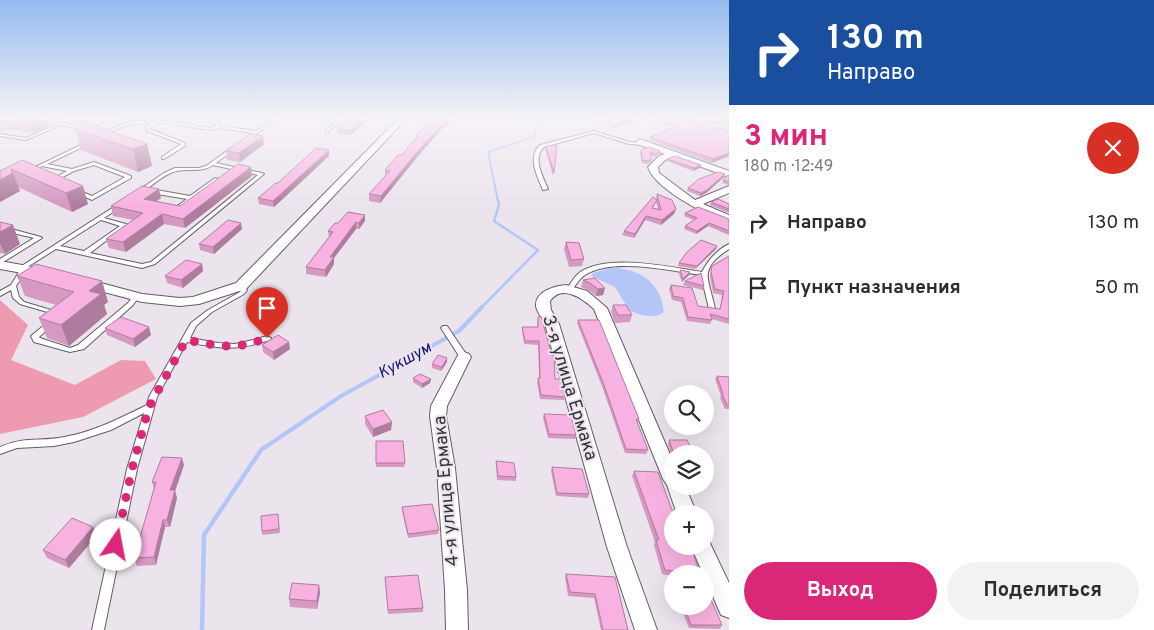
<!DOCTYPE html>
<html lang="ru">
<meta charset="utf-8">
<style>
body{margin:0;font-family:Overpass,sans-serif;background:#f2f2f3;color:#2b2b33;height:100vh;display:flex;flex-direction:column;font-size:19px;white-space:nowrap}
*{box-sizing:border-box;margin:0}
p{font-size:16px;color:#7c7c81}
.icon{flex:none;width:28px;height:28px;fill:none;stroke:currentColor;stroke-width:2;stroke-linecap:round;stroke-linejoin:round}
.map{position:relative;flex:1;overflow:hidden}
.drawer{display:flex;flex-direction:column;background:#fff;width:425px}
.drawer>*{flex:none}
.hud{background:#1a4fa0;color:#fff;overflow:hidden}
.tools{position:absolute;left:664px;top:385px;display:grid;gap:10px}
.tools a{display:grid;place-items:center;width:50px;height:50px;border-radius:50%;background:#fff;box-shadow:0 5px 20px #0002;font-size:25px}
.pin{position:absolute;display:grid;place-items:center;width:42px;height:42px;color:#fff;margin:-51px -21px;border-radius:50% 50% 50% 0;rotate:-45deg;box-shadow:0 0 5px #0007}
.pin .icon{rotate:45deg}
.me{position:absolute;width:55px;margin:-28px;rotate:12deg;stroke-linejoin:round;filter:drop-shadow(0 0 4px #0008)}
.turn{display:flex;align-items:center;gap:18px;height:105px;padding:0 15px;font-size:22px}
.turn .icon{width:65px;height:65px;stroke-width:2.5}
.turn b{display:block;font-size:35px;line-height:42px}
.round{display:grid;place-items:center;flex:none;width:52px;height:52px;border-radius:26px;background:#f2f2f3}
.head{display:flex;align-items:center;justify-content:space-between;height:85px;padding:0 15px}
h1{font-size:30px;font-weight:700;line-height:38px;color:#db2777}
.action{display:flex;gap:10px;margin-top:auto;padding:10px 15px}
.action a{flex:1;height:58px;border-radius:30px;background:#db2777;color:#fff;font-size:20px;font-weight:700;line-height:58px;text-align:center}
.action a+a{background:#f2f2f3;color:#2b2b33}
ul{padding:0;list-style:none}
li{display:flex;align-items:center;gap:15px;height:65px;padding:0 15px}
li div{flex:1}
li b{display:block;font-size:19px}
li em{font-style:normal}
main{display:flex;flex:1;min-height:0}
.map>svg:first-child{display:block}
.green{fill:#ee9ab0}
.water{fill:#b4c5f8}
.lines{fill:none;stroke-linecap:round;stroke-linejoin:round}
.stream-far3{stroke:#b4c5f8;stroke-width:2}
.stream-far2{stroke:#b4c5f8;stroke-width:2.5}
.stream-far1{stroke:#b4c5f8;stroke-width:4}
.stream{stroke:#b4c5f8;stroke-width:4.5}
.service-casing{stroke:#635d65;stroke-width:2}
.minor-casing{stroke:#635d65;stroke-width:2}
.service{fill:#fff;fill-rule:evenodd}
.minor{fill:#fff;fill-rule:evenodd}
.wall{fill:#d599c2;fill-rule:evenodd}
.shaded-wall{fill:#ae7d9e}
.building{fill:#f8b2e1;stroke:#ae7d9e}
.route{stroke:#db2777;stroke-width:9;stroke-dasharray:0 16.2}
.labels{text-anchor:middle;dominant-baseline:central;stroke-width:4;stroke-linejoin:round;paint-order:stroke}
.water-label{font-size:16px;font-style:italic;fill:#151776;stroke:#ebe4ed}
.near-street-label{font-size:18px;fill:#363437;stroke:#ebe4ed}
</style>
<main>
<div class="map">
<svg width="729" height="630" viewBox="0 0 729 630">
<rect width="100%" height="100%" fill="#ebe4ed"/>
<!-- green -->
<path class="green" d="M0,300L28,325L11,360L75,385L121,360L145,361L156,379L83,417L0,434Z"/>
<!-- water -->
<path class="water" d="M610,268C639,268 660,281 664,312C654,320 639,315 629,310L615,287L591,276L593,273Z"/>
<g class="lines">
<!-- stream-far3 -->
<path class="stream-far3" d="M498,201L488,152L534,137L540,118"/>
<!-- stream-far2 -->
<path class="stream-far2" d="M481,308L538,250L494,221L499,205L498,200"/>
<!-- stream-far1 -->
<path class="stream-far1" d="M264,448L341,396L459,331L482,307"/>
<!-- stream -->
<path class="stream" d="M202,630L204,535L261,450L265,447"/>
<!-- service casing -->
<g class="service-casing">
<path id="service" d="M24,118H29L0,130V128Z
M45,118H49L47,120L88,128L98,126L114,118H119L100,128L88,130L43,122L42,121Z
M212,118H216L220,126L256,131L275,118H279L246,141H244V139L253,133L218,128L211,130L166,123L157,124L150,128V129L185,143V146L164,159H162V157L181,144L147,131L146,127L151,124C132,122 121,127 104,135L101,134L122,124L140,121L156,122L166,121L211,128L216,126Z
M339,118H343L328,132H326V130Z
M51,127L54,128L26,140L0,136V134L26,138Z
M594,131L629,142L645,143L647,144L645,145L629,144L594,133L544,147C532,158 543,177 548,189L543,190C537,176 527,157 540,145Z
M87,142L89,143V144L47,164L72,169L94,162L131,176V178L92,200L75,192L78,190L92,196L125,177L94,165L74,171L53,182H51V180L67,171L42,166L31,172L27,171Z
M231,148L235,149L216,163L262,173L264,174L155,264L142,268L56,249L24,269L26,271L16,286L19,297L24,302L58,312L59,313L58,314H54L20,304L13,298L11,290L0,296V291L11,285L19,272L17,271L16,270L17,269L120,203L122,204V206L104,218L126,224L127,225L90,253L142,264L151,262L258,175L213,165C202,173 190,168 177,171C165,173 153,185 143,192H139V190L164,173L175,168H199L206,166ZM101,220L120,226L84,251L60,246Z
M215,178L219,179L175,212L173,211V209L187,199L151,193L148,191L151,189L190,196Z
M0,226L41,237L42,238L0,264V259L34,238L0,230Z
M729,244V249C721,254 709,263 708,273C706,279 714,301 715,309L714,310L712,311L709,309L701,275C670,271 613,257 585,275C579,279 576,285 572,290H568L567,289C570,284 574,277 579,273C606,253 670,267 702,272C708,260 717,250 729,244Z
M241,284L243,285L247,290L244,294L212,312L196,326L190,338L218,343L235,344L253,340L267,336L271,338L270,340C236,351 222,349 187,342L157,397L137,469L104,630H92L127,469L144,413L111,430L74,442L54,446L17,448L0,454V447C24,436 41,442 64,437C94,432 120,418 147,405L149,397L191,323L208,310L240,292L241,290L238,286Z
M136,294L139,296L133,305L84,349L70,352L34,342L31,336L48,322H50L54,324L39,337L40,338L70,348L78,345L128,303L134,295Z
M443,326H447L468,357L467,359H461L441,328Z"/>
</g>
<!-- minor casing -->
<g class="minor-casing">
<path id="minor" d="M399,118H407L246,289L199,304L180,306L142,302L81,286L80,283L86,279L142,294L180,298L193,297L236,283Z
M683,118H695L729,128V134Z
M640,139L729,171V177L674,157L665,160L658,167L659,173L695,200L729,186V193L703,204L729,215V222C708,217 654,188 648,167L659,156L665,154L637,144L636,142Z
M0,261L44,269L50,273L44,277L0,269Z
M566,285L587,291L607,308L672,459V486H685L697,514H677L667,485L663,479L594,309C582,298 562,284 550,301L551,310L559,324L627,547L657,630H635L607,547L545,324C542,318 537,312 536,306C535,291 555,286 566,285Z
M464,352L469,354L471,357L447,406L446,416L455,468L467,590L468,630H446L445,590L437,468L430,416L431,406L457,357L459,354Z
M705,538L708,539L729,583V618L721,615L705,578V574H703L691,546H705Z"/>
</g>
<!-- service -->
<use href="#service" class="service"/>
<!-- minor -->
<use href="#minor" class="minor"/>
</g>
<!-- wall -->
<path class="wall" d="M0,118H48L50,125L33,133L8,129L7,124L0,126Z
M52,118H107L100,121L93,119L81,125Z
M349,118H370L351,135L338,133V128Z
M432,118H453L437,134L418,156L380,203L369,201V194L385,176V170L402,155L416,139V136Z
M589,118H687L729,131L712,163L649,140L650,137L672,128L643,119L614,128Z
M701,118H729V126Z
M75,129L147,144L152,166L138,172L81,150Z
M264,144L240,162L227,160L226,151Z
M546,146H557L553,176L545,149Z
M641,150L660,151L659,154L655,157L651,155L652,159L651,162L648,164L642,163L640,153Z
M329,156L274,207L259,204L258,198L278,183Z
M667,159L700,168L693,171L667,161Z
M22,160L88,204L72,212L18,187L20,191L0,202V171Z
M725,174L724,177L706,193L700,196L687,191L688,188Z
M729,175V185L722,183L723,180Z
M252,176L185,228L164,224L126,252L109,248L106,239L133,220L113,216L111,206L161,198L156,201L180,206Z
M657,194L676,209L674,214L661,225L645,220L634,238L622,235L624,231L656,199ZM656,202L658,209L653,208Z
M711,202L729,204V213L710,205Z
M685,213L729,219V235L708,226L696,234L684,229L685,226L694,220L684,216Z
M365,221L359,229H356L334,258V264L326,277L306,274V267L329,237L328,231L338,223Z
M0,222L20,244L5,254L0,253Z
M242,229L214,254L200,250L199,244Z
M566,242L584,259L582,266L569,267L564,249Z
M716,249L695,269L678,266L679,263Z
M729,256V324L712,319L710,324L687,321L681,302L672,300L669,289L671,285L698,306L720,309L722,295L713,293L710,276L711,270L712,266Z
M202,264L203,271L183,288L167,283L165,276Z
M680,270L689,275L682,282L679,274Z
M17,276L102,281L108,302L104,305L107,314L69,346L47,338L39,318L56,305L25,296Z
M583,280L605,288L603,295L596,296L588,290L581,287Z
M685,281L704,286L703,290L683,285Z
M613,305L632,315L630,322L615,323L611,312Z
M538,317L555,379L565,397L564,400L540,399L537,382L539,378L538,345L524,344L522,330V327H537Z
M578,320L639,419L637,423L648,450L646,454L625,453L603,389L577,323Z
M105,328L151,335L135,347L107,335Z
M262,345L290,349L274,360L263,352Z
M447,362L441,371L432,368V364Z
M717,376L729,377V409H725L720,398L721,396L715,379Z
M413,378L431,379L430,383L422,388L413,382Z
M544,414L576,435L575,439L548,438L543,418Z
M365,416L392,422L391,430L373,437L365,424Z
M669,440L694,454H672V458L668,444Z
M376,441L405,463L404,467H376Z
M496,461L516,477V481L497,480L496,465Z
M184,465L175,491L177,498L170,527H165L156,565L137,566L134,558L154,489L152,482Z
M552,467L589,494L588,498L556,496L551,471Z
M634,471L672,514L700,574H672V576L662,574L654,545L655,542L632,476Z
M402,507L439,530L438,534L408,538L402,511Z
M278,514L280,533L262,535V531Z
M93,527L97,535L69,568L47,558L43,550Z
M566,574L615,577L628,630H601L594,598L568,596L565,577Z
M385,577L423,608V612L388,614Z
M319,585L320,593L317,609L290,607L289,599Z
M680,606H705L722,625L720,629L689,628Z"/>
<!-- shaded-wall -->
<path class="shaded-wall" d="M0,118H20L5,119L7,124L0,126Z
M39,118H48L50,125L33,133L30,123Z
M79,118H92L93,119L81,125Z
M99,118H107L100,121Z
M364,118H370L351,135V130Z
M449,118H453L437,134L418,156L380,203L381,196L418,151L438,129Z
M638,118H644L643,119L614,128L615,125Z
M263,136L264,144L240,162L239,153Z
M147,144L152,166L138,172L133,149Z
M329,150V156L274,207L273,201Z
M729,153V156L712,163L713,159Z
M701,165L700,168L693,171L694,168Z
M251,167L252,176L185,228L183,219Z
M13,173L20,191L0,202V180Z
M725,174L724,177L706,193L700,196L701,193Z
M83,186L88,204L72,212L66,193Z
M159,189L161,198L146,208L144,199Z
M676,209L674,214L661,225L662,220Z
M162,214L164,224L126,252L123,242Z
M365,215V221L359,229V223Z
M646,216L645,220L634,238L635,234Z
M356,222V229L334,258V264L326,277L325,270L330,257Z
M241,223L242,229L214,254L213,247Z
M709,223L708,226L696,234L697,231Z
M13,225L20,244L5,254L0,243V232Z
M717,246L716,249L695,269L697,266Z
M202,264L203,271L183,288L181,280Z
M690,272L689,275L682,282L683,279Z
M102,281L108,302L104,305L107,314L69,346L61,325L89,291Z
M605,288L603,295L596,296L598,289Z
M149,327L151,335L135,347L133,339Z
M289,342L290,349L274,360L273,352Z
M447,358V362L441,371L442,367Z
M431,379L430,383L422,388V384Z
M392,422L391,430L373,437V429Z
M182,458L184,465L175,491L177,498L170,527L167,520L170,490Z
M163,520L165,527L156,565L154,557Z
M93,527L97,535L69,568L65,560Z
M319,585L320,593L317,609V601Z"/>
<!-- building -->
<path class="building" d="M9,118H43L30,123L5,119Z
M349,118H364L351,130L338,128Z
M432,118H449L438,129L418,151L381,196L369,194L390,171L385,170L398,155H402L418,136H416Z
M597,118H638L615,125Z
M650,118H687L729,131V153L713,159L650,137L677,126Z
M713,118H729V122Z
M87,123L147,144L133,149L75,129Z
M250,134L263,136L239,153L226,151Z
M546,146H557L554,173Z
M649,147L660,151L656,154L650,152L652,159L649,161L642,160L641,150Z
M316,148L329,150L273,201L258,198L276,183H278Z
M675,156L701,165L694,168L667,159Z
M22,160L83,186L66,193L11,169L13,173L0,180V171Z
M238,164L251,167L183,219L162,214L123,242L106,239L143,213L111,206L142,186L159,189L144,199L180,206Z
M718,172L725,174L707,190L701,193L688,188L699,179Z
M728,175H729V182L723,180Z
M657,194L672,200L676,209L662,220L646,216L635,234L624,231L653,197L657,200L652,208L661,210Z
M718,199L729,204V209L711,202Z
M698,207L729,219V231L709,223L697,231L685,226L697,218L685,213Z
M348,212L365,215L359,223L356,222L330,257H334L325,270L306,267L333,232L328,231L335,223H338Z
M228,220L241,223L213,247L199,244Z
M0,222L13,225L0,232Z
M701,240L717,246L697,266L679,263L687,252Z
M566,242L579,243L584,259L571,260Z
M729,256V319L710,314L712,320L688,317L683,298L673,296L671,285L692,288L698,306L720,309L724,291L715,289L711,272L712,266Z
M186,260L202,264L181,280L165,276Z
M36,264L102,281L89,291L101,294L61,325L39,318L74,292L17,276Z
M680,270L690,272L683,279Z
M701,273L704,286L685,281Z
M595,278L605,288L598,289L590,283L583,280Z
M613,305H626L632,315H618Z
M541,316L552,356H554L555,379H560L565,397L541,395L538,378H540L539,341H525L522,327H538V317Z
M121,317L149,327L133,339L105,328Z
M578,320H599L639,419H636L648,450L626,449L604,385Z
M278,335L289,342L273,352L262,345Z
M438,355L447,358L442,367L432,364Z
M420,374L431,379L422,384L413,378Z
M717,376L729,377V405H727L722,394H723Z
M383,410L392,422L373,429L365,416Z
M544,414L571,415L576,435L549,434Z
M669,440H687L694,454H674Z
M376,441H403L405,463H376Z
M162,457L182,458L170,490H175L167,520H163L154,557L134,558L156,482H152Z
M496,461L514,463L516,477L498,476Z
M552,467L582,469L589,494L557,493Z
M634,471L658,472L672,510H674L676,514H672V546H691L700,574L665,570L656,540H659Z
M432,504L439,530L408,534L402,507Z
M278,514L279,529L262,531L261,516Z
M72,518L93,527L65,560L43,550Z
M566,574L615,577L628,630H603L595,594L570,592Z
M418,575L423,608L388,610L385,577Z
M292,583L319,585L317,601L289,599Z
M705,595H709L722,625H691L684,606H705Z"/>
<!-- sky -->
<linearGradient id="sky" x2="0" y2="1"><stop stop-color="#93bbee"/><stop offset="0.57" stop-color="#f6f3f7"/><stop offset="1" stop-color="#f6f3f7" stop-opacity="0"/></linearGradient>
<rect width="729" height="206" fill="url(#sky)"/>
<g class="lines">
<!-- route -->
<path class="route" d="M116,545L132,469L149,407L186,340C221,346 232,351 267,338"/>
</g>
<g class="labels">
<!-- water labels -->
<g class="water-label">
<text transform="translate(405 361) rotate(-29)">Кукшум</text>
</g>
<!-- near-street labels -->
<g class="near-street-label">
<text transform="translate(569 388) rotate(73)">3-я улица Ермака</text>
<text transform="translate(447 491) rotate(-95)">4-я улица Ермака</text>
</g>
</g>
</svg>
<div class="tools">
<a><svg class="icon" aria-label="search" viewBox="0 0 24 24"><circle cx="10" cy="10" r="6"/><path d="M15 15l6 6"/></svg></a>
<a><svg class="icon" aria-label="layers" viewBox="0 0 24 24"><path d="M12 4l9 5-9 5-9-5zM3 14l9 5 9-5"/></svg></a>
<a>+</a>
<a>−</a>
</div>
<div class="pin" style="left:267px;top:338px;background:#d93025"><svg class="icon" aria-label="arrive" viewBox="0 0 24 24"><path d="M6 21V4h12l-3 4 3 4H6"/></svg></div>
<svg class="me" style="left:116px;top:545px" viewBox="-20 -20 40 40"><circle r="19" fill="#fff"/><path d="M0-13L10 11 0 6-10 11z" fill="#db2777"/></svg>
</div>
<section class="drawer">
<div class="hud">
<div class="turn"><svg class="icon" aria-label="right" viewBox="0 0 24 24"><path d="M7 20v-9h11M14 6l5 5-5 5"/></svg><div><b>130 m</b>Направо</div></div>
</div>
<div class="head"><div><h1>3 мин</h1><p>180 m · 12:49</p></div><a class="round" style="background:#d93025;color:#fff"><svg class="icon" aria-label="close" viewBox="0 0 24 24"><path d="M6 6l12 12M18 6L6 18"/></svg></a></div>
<ul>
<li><svg class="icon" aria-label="right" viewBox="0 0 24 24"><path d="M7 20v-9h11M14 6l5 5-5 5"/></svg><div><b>Направо</b></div><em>130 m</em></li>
<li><svg class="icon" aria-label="arrive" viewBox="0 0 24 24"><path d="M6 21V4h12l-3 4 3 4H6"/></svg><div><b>Пункт назначения</b></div><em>50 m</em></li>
</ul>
<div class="action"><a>Выход</a><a>Поделиться</a></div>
</section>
</main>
